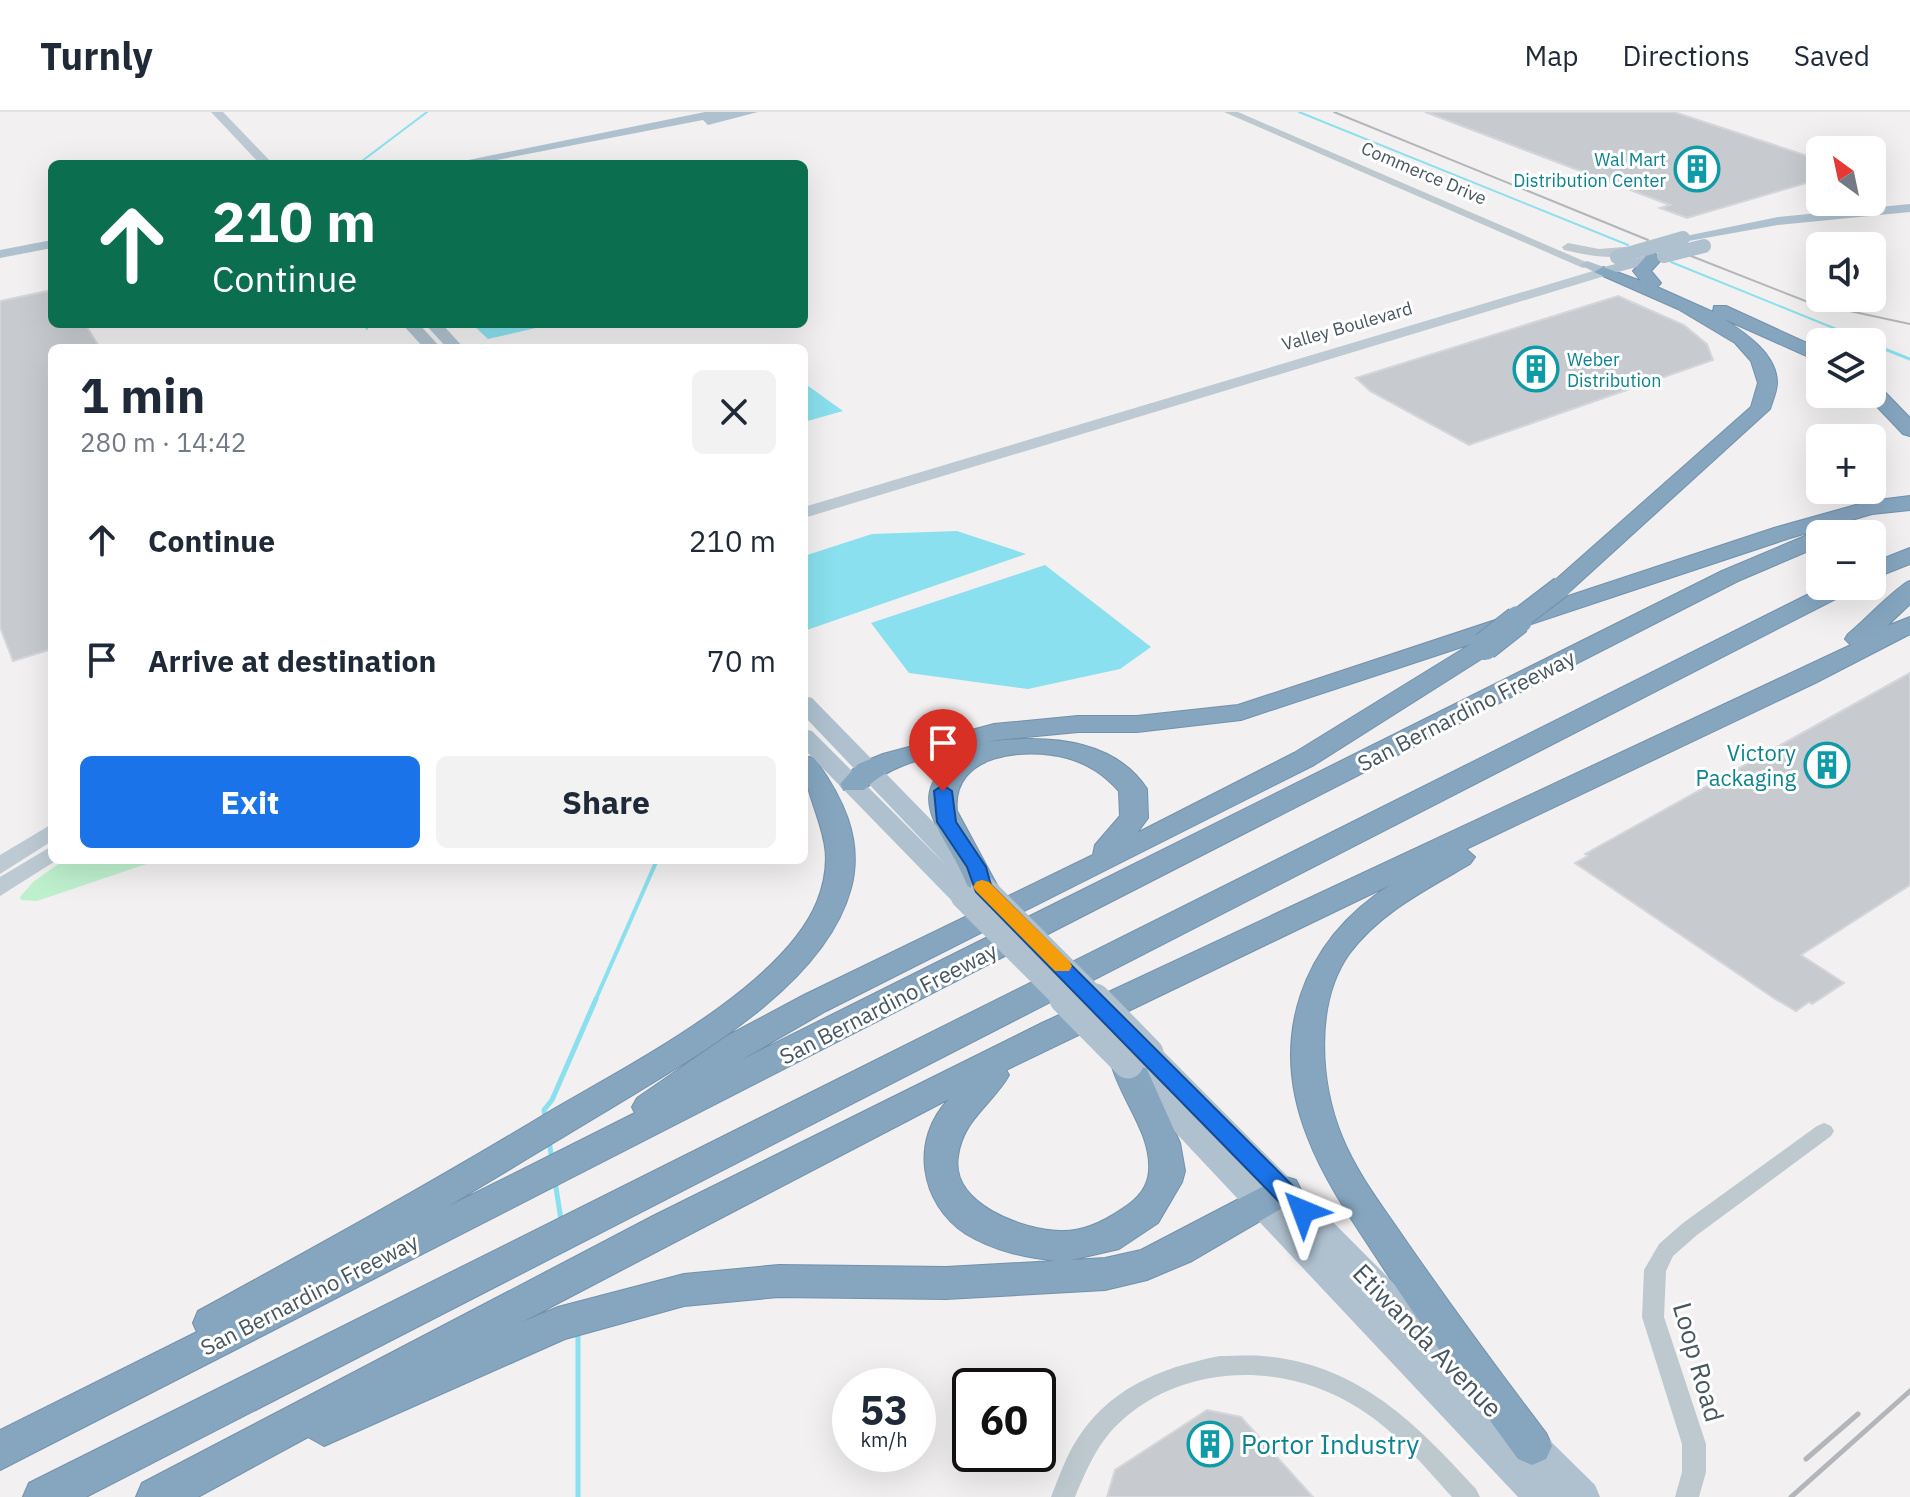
<!DOCTYPE html>
<meta charset="utf-8">
<style>
body{margin:0;font-family:"IBM Plex Sans",sans-serif;background:#f2f2f3;color:#1f2937;height:100vh;display:flex;flex-direction:column;font-size:30px;white-space:nowrap}
*{box-sizing:border-box;margin:0}
p{font-size:26px;color:#747a83}
.icon{flex:none;width:44px;height:44px;fill:none;stroke:currentColor;stroke-width:2;stroke-linecap:round;stroke-linejoin:round}
.map{position:relative;flex:1;overflow:hidden}
.drawer{position:absolute;left:48px;top:232px;width:760px;height:520px;display:flex;flex-direction:column;background:#fff;border-radius:12px;box-shadow:0 8px 32px #0002}
.drawer>*{flex:none}
.banner{position:absolute;left:48px;top:48px;width:760px;height:168px;border-radius:12px;box-shadow:0 8px 32px #0002;background:#0b6e4f;color:#fff;overflow:hidden}
.needle{width:52px;rotate:327deg}
.buttons{position:absolute;left:1806px;top:24px;display:grid;gap:16px}
.buttons a{display:grid;place-items:center;width:80px;height:80px;border-radius:12px;background:#fff;box-shadow:0 8px 32px #0002;font-size:40px}
.speed{position:absolute;left:832px;top:1256px;display:flex;gap:16px;font-size:40px;font-weight:700;text-align:center}
.speed>*{display:grid;place-content:center;width:104px;height:104px;border-radius:50%;background:#fff;box-shadow:0 8px 32px #0002;line-height:1}
.speed small{font-size:20px;font-weight:400}
.speed .limit{border:4px solid #111;border-radius:12px;background:#fff;color:#111}
.pin{position:absolute;display:grid;place-items:center;width:68px;height:68px;color:#fff;margin:-82px -34px;border-radius:50% 50% 50% 0;rotate:-45deg;box-shadow:0 0 8px #0007}
.pin .icon{rotate:45deg}
.me{position:absolute;width:88px;margin:-44px;rotate:316deg;stroke-linejoin:round;filter:drop-shadow(0 0 6px #0008)}
.turn{display:flex;align-items:center;gap:28px;height:168px;padding:0 32px;font-size:36px}
.turn .icon{width:104px;height:104px;stroke-width:2.5}
.turn b{display:block;font-size:56px;line-height:68px}
.round{display:grid;place-items:center;flex:none;width:84px;height:84px;border-radius:12px;background:#f2f2f3}
.head{display:flex;align-items:center;justify-content:space-between;height:136px;padding:0 32px}
h1{font-size:48px;font-weight:700;line-height:60px}
.primary-button{display:flex;gap:16px;margin-top:auto;padding:16px 32px}
.primary-button a{flex:1;height:92px;border-radius:12px;background:#1a73e8;color:#fff;font-size:32px;font-weight:700;line-height:92px;text-align:center}
.primary-button a+a{background:#f2f2f3;color:#1f2937}
ul{padding:0;list-style:none}
li{display:flex;align-items:center;gap:24px;height:120px;padding:0 32px}
li div{flex:1}
li b{display:block;font-size:30px}
li em{font-style:normal}
header{display:flex;align-items:center;gap:48px;box-sizing:border-box;height:112px;padding:0 40px;background:#fff;border-bottom:2px solid #e0e1e3}
header strong{font-size:38px}
nav{display:flex;gap:44px;margin-inline-start:auto;font-size:28px}
.map>svg:first-child{display:block}
.green{fill:#bef0ce}
.water{fill:#8ae0ee}
.lines{fill:none;stroke-linecap:round;stroke-linejoin:round}
.stream-far3{stroke:#8ae0ee;stroke-width:2}
.stream-far2{stroke:#8ae0ee;stroke-width:3}
.stream-far1{stroke:#8ae0ee;stroke-width:4}
.stream{stroke:#8ae0ee;stroke-width:5}
.building{fill:#c7cbcf;stroke:#d4d6db;stroke-width:2}
.motorway-casing{stroke:#7291ab;stroke-width:2}
.minor{fill:#bdc8cf;fill-rule:evenodd}
.tertiary{fill:#bdc8cf;fill-rule:evenodd}
.secondary{fill:#bdcad4;fill-rule:evenodd}
.primary{fill:#afc1cf;fill-rule:evenodd}
.motorway{fill:#86a6c0;fill-rule:evenodd}
.rail-far1{stroke:#b2b6ba;stroke-width:2}
.rail{stroke:#b2b6ba;stroke-width:5}
.motorway-bridge-far1-casing{stroke:#7291ab;stroke-width:23;stroke-linecap:butt}
.motorway-bridge-casing{stroke:#7291ab;stroke-width:30;stroke-linecap:butt}
.primary-bridge-far2{stroke:#afc1cf;stroke-width:14}
.primary-bridge-far1{stroke:#afc1cf;stroke-width:24}
.primary-bridge{stroke:#afc1cf;stroke-width:31}
.motorway-bridge-far1{stroke:#86a6c0;stroke-width:21}
.motorway-bridge{stroke:#86a6c0;stroke-width:28}
.route{fill:#1a73e8;stroke:#114b97;stroke-width:2}
.slow{fill:#f59e0b}
.labels{text-anchor:middle;dominant-baseline:central;stroke-width:6;stroke-linejoin:round;paint-order:stroke}
.far-culture-label{font-size:18px;fill:#0d838f;stroke:#fff;text-anchor:end}
.far-street-label{font-size:18px;fill:#47555e;stroke:#fff}
.street-label{font-size:22px;fill:#47555e;stroke:#fff}
.culture-label{font-size:22px;fill:#0d838f;stroke:#fff;text-anchor:end}
.near-street-label{font-size:26px;fill:#47555e;stroke:#fff}
.near-culture-label{font-size:26px;fill:#0d838f;stroke:#fff;text-anchor:start}
</style>
<header>
<strong>Turnly</strong>
<nav><a>Map</a><a>Directions</a><a>Saved</a></nav>
</header>
<div class="map">
<svg width="1910" height="1385" viewBox="0 0 1910 1385">
<rect width="100%" height="100%" fill="#f2f0f0"/>
<!-- green -->
<path class="green" d="M64,748H158L37,789L21,788L20,785L33,770Z"/>
<!-- water -->
<path class="water" d="M472,212H553L488,227Z
M804,271L843,299L804,310Z
M957,419L1026,442L804,519V444L872,422Z
M1045,453L1151,535L1120,557L1028,577L909,561L871,511Z"/>
<g class="lines">
<!-- stream-far3 -->
<path class="stream-far3" d="M1299,0L1628,133
M358,52L427,0
M1671,150L1846,221
M363,212L367,217"/>
<!-- stream-far2 -->
<path class="stream-far2" d="M1841,219L1867,230
M1872,232L1910,247"/>
<!-- stream-far1 -->
<path class="stream-far1" d="M595,889L657,748"/>
<!-- stream -->
<path class="stream" d="M545,1005L544,998L552,988L596,887
M549,1029L552,1048
M555,1069L561,1108
M578,1219V1385"/>
</g>
<!-- building -->
<path class="building" d="M1425,0H1674L1820,48V67L1687,106L1660,96L1670,93Z
M52,178V212H85L100,236H52V537L13,549L0,515V189Z
M1618,184L1684,213L1707,232L1713,248L1469,333L1370,279L1356,266Z
M1910,561V773L1801,843L1844,871L1812,892L1809,890L1796,899L1775,887L1575,751L1588,744L1585,742Z
M1207,1298L1241,1305L1313,1385H1107L1115,1358Z"/>
<g class="lines">
<!-- motorway casing -->
<g class="motorway-casing">
<path id="motorway" d="M1654,141L1663,146L1651,159L1661,171L1657,175L1713,200L1714,194H1726L1820,237V250L1724,207C1745,221 1777,242 1777,271C1777,279 1772,290 1770,297L1569,480H1553L1549,475L1553,470L1751,295L1758,271L1751,249L1735,231L1678,197L1594,160L1603,155L1641,169L1633,159L1648,142Z
M1872,272L1879,274L1910,306V324L1903,322L1865,282H1872Z
M1910,384V398L1872,402L1790,426L1486,527L1497,534L1494,539L1314,653L826,899L739,949L1722,459L1812,421L1829,422H1820V434L1738,469L0,1358V1318L197,1220L193,1211L198,1199C315,1135 433,1070 547,1001C625,955 782,876 817,790C843,725 804,700 804,644L814,646C842,684 864,727 851,776C824,877 687,949 603,1001C551,1032 499,1064 447,1095L635,1001L632,995L637,986L727,924L804,883L1093,743L1095,733L1120,704L1119,679C1104,663 1089,652 1067,646C1026,635 951,641 957,699L998,775L993,782L983,785L973,782L968,775C944,713 890,681 976,633C938,644 892,649 864,678H844L840,672L858,652L883,642L994,612L1078,604H1137L1238,593L1774,416L1870,389ZM1471,532L1294,641L1137,721L1148,706L1147,677C1113,625 1042,623 987,630L996,628L1078,620H1137L1241,608Z
M1910,436V452L1872,467V451Z
M1910,469V492L1887,514L1910,505V522L1815,571L1466,737L1475,745L1470,752C1427,777 1379,801 1349,842C1314,892 1320,971 1342,1025C1357,1062 1383,1095 1406,1129C1451,1194 1498,1258 1546,1321L1552,1334L1546,1347L1532,1353L1518,1347L1499,1321C1460,1267 1421,1213 1384,1157C1357,1115 1326,1073 1308,1026C1268,926 1301,830 1390,773L1006,958L1009,963C992,993 963,1007 958,1044C950,1092 1023,1118 1060,1119C1083,1120 1103,1110 1122,1097C1135,1089 1148,1077 1149,1059C1152,1021 1120,987 1111,951L1116,942L1128,939L1140,942L1180,1031L1185,1059L1182,1070L1158,1111L1119,1137L1071,1148L1105,1146L1141,1138L1283,1064L1296,1068L1301,1078L1296,1088L1192,1149L1147,1168L1105,1178L946,1187L779,1185L684,1194L565,1227L324,1334L308,1325L198,1385H136L142,1371L653,1104L1042,911L1851,533L1845,527L1848,522C1861,512 1900,471 1910,469ZM949,987C910,1027 919,1091 966,1122C994,1139 1024,1145 1055,1149L946,1155L779,1153L684,1162L558,1195L522,1210Z
M1825,474H1855L1851,479L86,1385H23L29,1371Z"/>
</g>
<!-- minor -->
<path class="minor" d="M1824,1011L1831,1014L1834,1019L1831,1024L1697,1123L1673,1144L1666,1159L1664,1205L1706,1332V1360L1699,1385H1675L1682,1360V1332L1642,1205L1644,1158L1659,1132L1683,1111L1817,1014Z
M1220,1244C1235,1244 1249,1243 1263,1244C1358,1252 1416,1311 1476,1377L1480,1385H1452C1424,1354 1396,1320 1360,1297C1286,1249 1183,1250 1118,1312C1097,1332 1086,1359 1075,1385H1051C1058,1368 1064,1350 1073,1334C1106,1277 1159,1256 1220,1244Z"/>
<!-- tertiary -->
<path class="tertiary" d="M1224,0H1238L1593,153L1583,156Z
M1568,131L1599,137L1637,134L1643,138C1623,151 1586,143 1564,138L1562,135Z"/>
<!-- secondary -->
<path class="secondary" d="M211,0H223L273,52H260Z
M1603,156L1610,160L1608,163L804,406V395Z
M52,712V729L0,762V743Z
M52,734V748H57L0,784V765Z"/>
<!-- primary -->
<path class="primary" d="M705,0H758L708,13L703,8L476,52H449Z
M1910,92V100L1778,113L1683,130L1676,126L1778,105Z
M52,128V136L0,146V138Z
M1654,142L1659,143V149L1603,164L1580,153L1587,149L1604,155Z
M402,212H419L441,236H424Z
M425,212H442L464,236H447Z
M804,584L812,586L984,762L988,768L984,774H967L976,785L972,791H954L804,637V617L812,619L946,753L804,604Z
M1148,931L1158,934L1477,1255L1482,1266L1477,1277L1465,1281L1505,1322L1510,1313L1522,1308L1534,1313L1595,1373L1600,1385H1518L1128,970L1124,962L1128,954L1142,952L1134,941L1138,934Z"/>
<!-- motorway -->
<use href="#motorway" class="motorway"/>
<!-- rail-far1 -->
<path class="rail-far1" d="M1334,0L1648,128
M1691,144L1808,190L1910,212"/>
<!-- rail -->
<path class="rail" d="M1806,1347L1858,1302
M1791,1385L1910,1279"/>
<!-- motorway-bridge-far1 casing -->
<g class="motorway-bridge-far1-casing">
<path id="motorway-bridge-far1" d="M1515,510L1561,475"/>
</g>
<!-- motorway-bridge casing -->
<g class="motorway-bridge-casing">
<path id="motorway-bridge" d="M1485,534L1518,508"/>
</g>
<!-- primary-bridge-far2 -->
<path class="primary-bridge-far2" d="M1664,144L1704,134
M1617,145L1683,126"/>
<!-- primary-bridge-far1 -->
<path class="primary-bridge-far1" d="M983,775L1097,889
M963,785L1067,889"/>
<!-- primary-bridge -->
<path class="primary-bridge" d="M1065,887L1128,951
M1095,887L1148,941"/>
<!-- motorway-bridge-far1 -->
<use href="#motorway-bridge-far1" class="motorway-bridge-far1"/>
<!-- motorway-bridge -->
<use href="#motorway-bridge" class="motorway-bridge"/>
</g>
<!-- route -->
<path class="route" d="M943,673L952,679L956,710L986,755L991,773L1311,1092L1315,1099L1311,1106H1295L976,780L967,755L937,710L934,679Z"/>
<!-- slow -->
<path class="slow" d="M982,768L989,770L1069,849L1072,854L1069,859H1055L976,779L973,775L976,770Z"/>
<!-- icons -->
<defs>
<g id="building-ring" transform="scale(2.3)"><circle r="9.5" fill="#fff" stroke="#0f9aa8" stroke-width="1.5"/><path d="M-4-6H4V6H1V3H-1V6H-4ZM-2.5-4.3h1.7v1.8h-1.7ZM.8-4.3h1.7v1.8H.8ZM-2.5-1h1.7V.8h-1.7ZM.8-1h1.7V.8H.8Z" fill="#0f9aa8"/></g>
</defs>
<g fill-rule="evenodd">
<use href="#building-ring" x="1697" y="57"/>
<use href="#building-ring" x="1536" y="257"/>
<use href="#building-ring" x="1827" y="653"/>
<use href="#building-ring" x="1210" y="1332"/>
</g>
<g class="labels">
<!-- far-culture labels -->
<g class="far-culture-label">
<text x="1666" y="47">Wal Mart<tspan x="1666" dy="21">Distribution Center</tspan></text>
<text x="1567" y="247" text-anchor="start">Weber<tspan x="1567" dy="21">Distribution</tspan></text>
</g>
<!-- far-street labels -->
<g class="far-street-label">
<text transform="translate(1424 61) rotate(23)">Commerce Drive</text>
<text transform="translate(1347 214) rotate(-16)">Valley Boulevard</text>
</g>
<!-- street labels -->
<g class="street-label">
<text transform="translate(1466 598) rotate(-27)">San Bernardino Freeway</text>
<text transform="translate(888 891) rotate(-27)">San Bernardino Freeway</text>
<text transform="translate(309 1182) rotate(-27)">San Bernardino Freeway</text>
</g>
<!-- culture labels -->
<g class="culture-label">
<text x="1796" y="640">Victory<tspan x="1796" dy="25">Packaging</tspan></text>
</g>
<!-- near-street labels -->
<g class="near-street-label">
<text transform="translate(1428 1228) rotate(46)">Etiwanda Avenue</text>
<text transform="translate(1699 1250) rotate(74)">Loop Road</text>
</g>
<!-- near-culture labels -->
<g class="near-culture-label">
<text x="1241" y="1332">Portor Industry</text>
</g>
</g>
</svg>
<div class="buttons">
<a><svg class="needle" viewBox="-14 -14 28 28"><path d="M0-13l5 13h-10z" fill="#e53935"/><path d="M0 13l5-13h-10z" fill="#747a83"/></svg></a>
<a><svg class="icon" aria-label="sound" viewBox="0 0 24 24"><path d="M4 9h4l5-4v14l-5-4H4zM17 9q2 3 0 6"/></svg></a>
<a><svg class="icon" aria-label="layers" viewBox="0 0 24 24"><path d="M12 4l9 5-9 5-9-5zM3 14l9 5 9-5"/></svg></a>
<a>+</a>
<a>−</a>
</div>
<div class="speed"><div>53<small>km/h</small></div><div class="limit">60</div></div>
<div class="pin" style="left:943px;top:679px;background:#d93025"><svg class="icon" aria-label="arrive" viewBox="0 0 24 24"><path d="M6 21V4h12l-3 4 3 4H6"/></svg></div>
<svg class="me" style="left:1303px;top:1099px" viewBox="-20 -20 40 40"><path d="M0-17L14 15 0 8-14 15z" fill="#1a73e8" stroke="#fff" stroke-width="4"/></svg>
<div class="banner">
<div class="turn"><svg class="icon" aria-label="ahead" viewBox="0 0 24 24"><path d="M12 20V5M6 11l6-6 6 6"/></svg><div><b>210 m</b>Continue</div></div>
</div>
<section class="drawer">
<div class="head"><div><h1>1 min</h1><p>280 m · 14:42</p></div><a class="round"><svg class="icon" aria-label="close" viewBox="0 0 24 24"><path d="M6 6l12 12M18 6L6 18"/></svg></a></div>
<ul>
<li><svg class="icon" aria-label="ahead" viewBox="0 0 24 24"><path d="M12 20V5M6 11l6-6 6 6"/></svg><div><b>Continue</b></div><em>210 m</em></li>
<li><svg class="icon" aria-label="arrive" viewBox="0 0 24 24"><path d="M6 21V4h12l-3 4 3 4H6"/></svg><div><b>Arrive at destination</b></div><em>70 m</em></li>
</ul>
<div class="primary-button"><a>Exit</a><a>Share</a></div>
</section>
</div>
